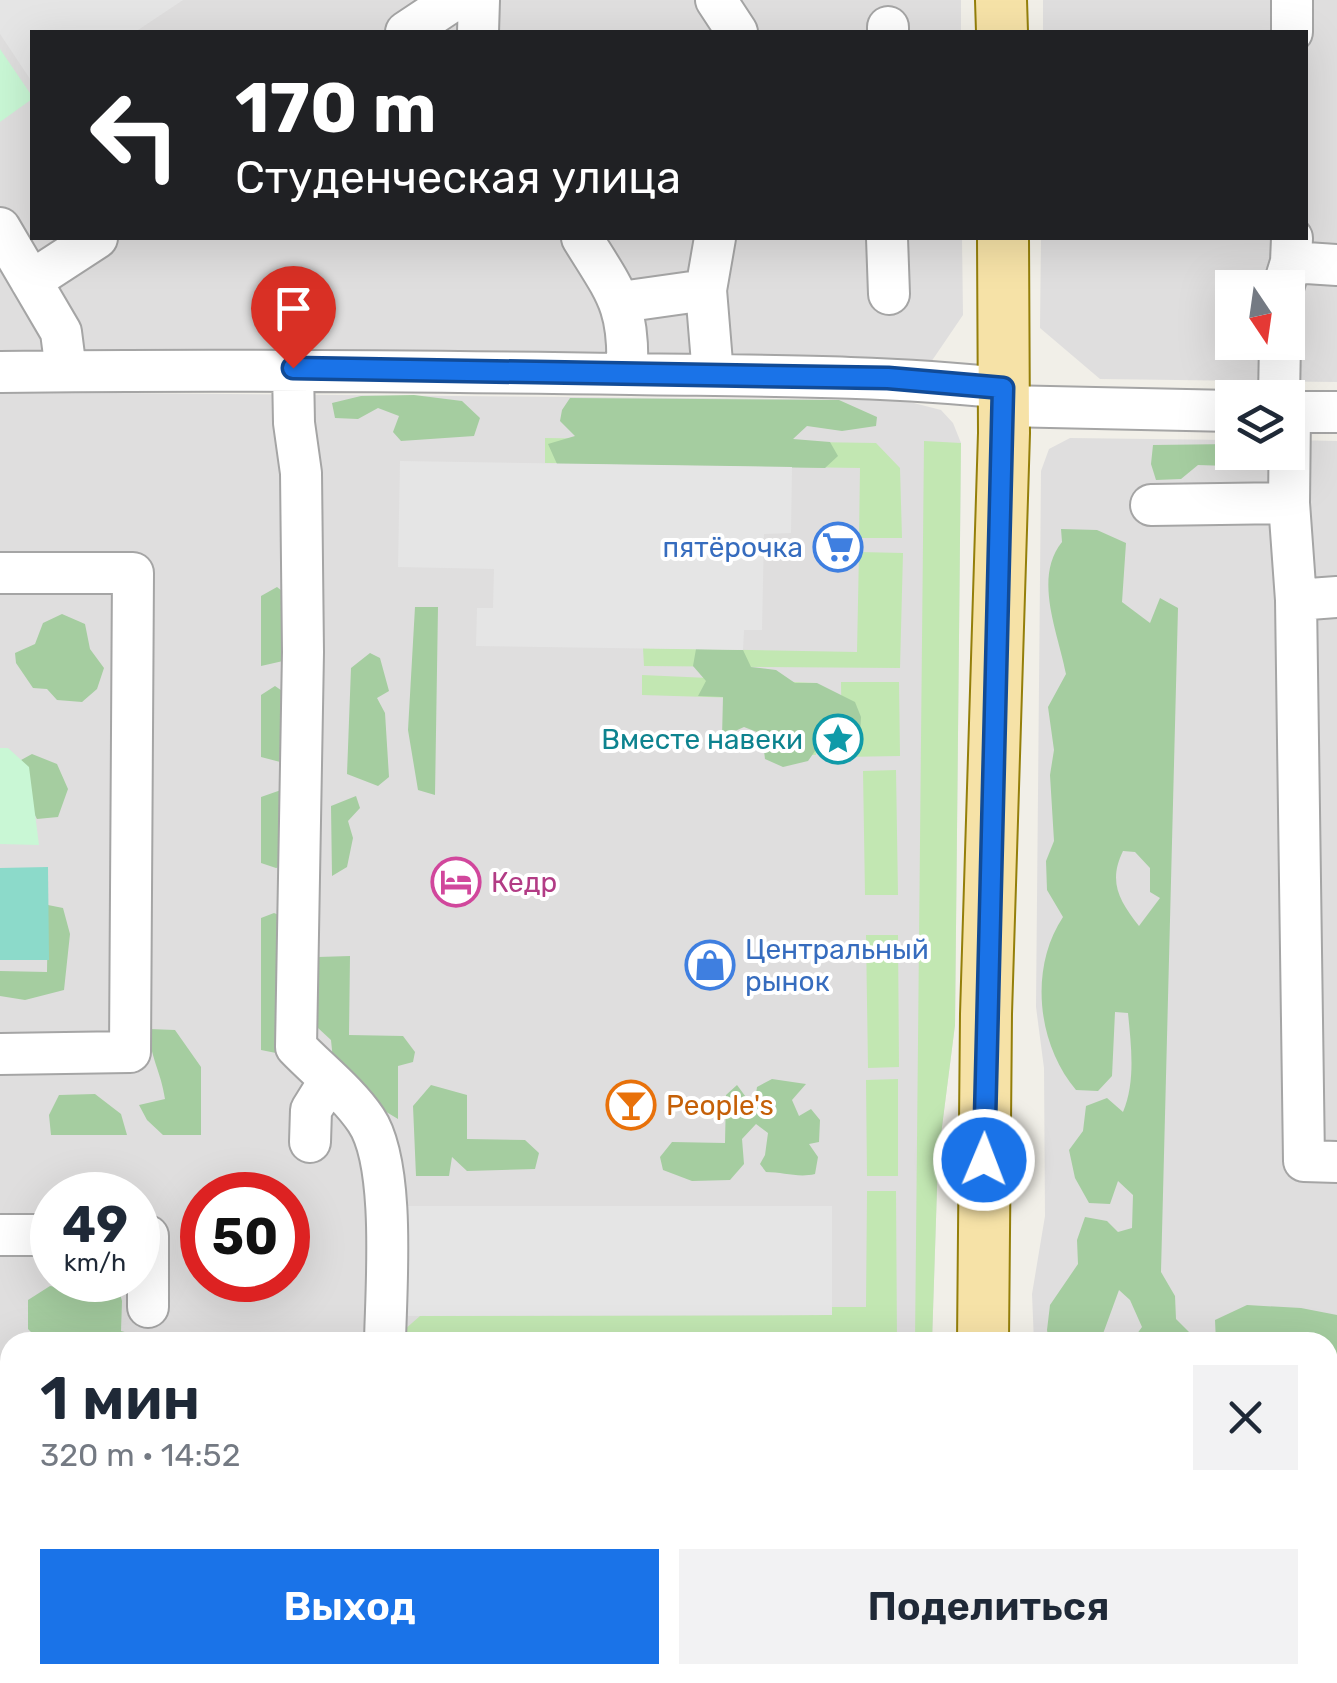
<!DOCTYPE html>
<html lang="ru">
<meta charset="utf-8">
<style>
body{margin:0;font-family:Rubik,sans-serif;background:#f2f2f3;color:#1f2937;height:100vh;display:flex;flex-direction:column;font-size:38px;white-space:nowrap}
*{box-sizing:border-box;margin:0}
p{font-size:32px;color:#747a83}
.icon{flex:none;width:55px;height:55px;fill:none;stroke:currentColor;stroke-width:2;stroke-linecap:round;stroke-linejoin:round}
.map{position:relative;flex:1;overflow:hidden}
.drawer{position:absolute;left:0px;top:1332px;width:1338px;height:352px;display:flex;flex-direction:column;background:#fff;border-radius:30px 30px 0 0;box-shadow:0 10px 40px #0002}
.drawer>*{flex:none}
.banner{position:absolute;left:30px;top:30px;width:1278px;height:210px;border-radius:0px;box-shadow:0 10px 40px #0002;background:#202124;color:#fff;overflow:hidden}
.needle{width:65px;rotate:167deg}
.tools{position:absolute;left:1215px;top:270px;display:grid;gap:20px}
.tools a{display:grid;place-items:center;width:90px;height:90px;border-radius:0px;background:#fff;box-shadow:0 10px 40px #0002;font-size:50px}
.speed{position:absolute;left:30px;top:1172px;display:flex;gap:20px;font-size:50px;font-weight:700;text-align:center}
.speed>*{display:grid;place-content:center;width:130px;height:130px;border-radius:50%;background:#fff;box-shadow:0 10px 40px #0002;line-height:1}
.speed small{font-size:25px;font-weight:400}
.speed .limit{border:15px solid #d22;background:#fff;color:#111}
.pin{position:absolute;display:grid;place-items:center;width:85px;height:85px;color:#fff;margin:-102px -42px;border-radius:50% 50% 50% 0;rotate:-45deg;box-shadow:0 0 10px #0007}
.pin .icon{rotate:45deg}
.me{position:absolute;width:110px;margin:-55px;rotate:1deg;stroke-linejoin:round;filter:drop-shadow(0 0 8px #0008)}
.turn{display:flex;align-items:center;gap:35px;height:210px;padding:0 40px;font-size:45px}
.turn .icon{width:130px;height:130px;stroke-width:2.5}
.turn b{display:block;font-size:70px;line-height:85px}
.round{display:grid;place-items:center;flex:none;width:105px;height:105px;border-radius:0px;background:#f2f2f3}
.summary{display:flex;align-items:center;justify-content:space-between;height:170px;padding:0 40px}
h1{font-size:60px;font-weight:600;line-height:75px}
.cta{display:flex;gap:20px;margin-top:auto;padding:20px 40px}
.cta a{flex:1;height:115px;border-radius:0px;background:#1a73e8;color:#fff;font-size:40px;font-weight:600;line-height:115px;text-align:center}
.cta a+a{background:#f2f2f3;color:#1f2937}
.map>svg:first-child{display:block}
.residential{fill:#dfdede;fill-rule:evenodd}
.grass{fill:#c2e7b2}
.forest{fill:#a5cda0;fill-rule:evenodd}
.park{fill:#c9f7d5}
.pitch{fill:#8cdaca}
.parking{fill:#e5e5e5}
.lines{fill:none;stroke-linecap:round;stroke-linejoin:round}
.minor-casing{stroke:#a5a5a5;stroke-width:44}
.major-casing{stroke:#947f0a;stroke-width:54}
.minor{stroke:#fff;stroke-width:40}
.major{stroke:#f6e2a7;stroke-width:50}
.route-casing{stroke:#114b97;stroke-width:25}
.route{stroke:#1a73e8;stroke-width:18}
.labels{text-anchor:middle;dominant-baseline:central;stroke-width:8;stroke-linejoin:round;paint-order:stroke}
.shop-label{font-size:28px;fill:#366cbe;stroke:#fff;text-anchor:end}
.culture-label{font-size:28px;fill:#0d838f;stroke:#fff;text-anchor:end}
.hotel-label{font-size:28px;fill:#b23c85;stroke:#fff;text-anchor:start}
.food-label{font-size:28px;fill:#c56008;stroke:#fff;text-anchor:start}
</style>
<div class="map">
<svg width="1337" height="1683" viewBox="0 0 1337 1683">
<rect width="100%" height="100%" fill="#f1efe8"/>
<!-- residential -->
<path class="residential" d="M0,0H961V32H32V238H962L963,315L929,365L0,354Z
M1043,0H1337V382L1100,379L1040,328L1041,238H1305V32H1043ZM1232,288H1288V342H1232Z
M0,392L902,400L941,410L953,423L961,443L955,1025L938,1158L932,1342H10V1460L0,1459ZM52,1195H138V1280H52ZM202,1195H288V1280H202Z
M1070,438L1232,440V452H1288V440L1337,441V1452L1328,1451V1342H1034L1032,1294L1045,1216L1044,1068L1036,1007L1041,471L1049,449Z
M0,1622H10V1675H932L939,1683H0Z"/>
<!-- grass -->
<path class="grass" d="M545,438L876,443L900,468L902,538H859L860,468L545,463Z
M924,441L961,443L955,1025L938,1158L932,1342H915Z
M859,552L903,553L900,668L644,666L643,648L857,652Z
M642,675L817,683L816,755L771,753L770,699L642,695Z
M841,682H899L900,756L842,757Z
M896,770L898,895H865L863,771Z
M866,935H898L899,1067L868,1068Z
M898,1079V1176H867L866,1080Z
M867,1191H896L897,1342H404V1330L420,1316L832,1315V1307H866Z
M1328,1667H1337V1683H1118V1675H1328Z
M451,1675H876V1683H452Z"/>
<!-- forest -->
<path class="forest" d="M414,395L462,401L480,418L474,436L401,441L393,432L399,416L378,408L358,419L335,418L332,403L361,396Z
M570,398L839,400L877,417L876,426L842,431L807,426L793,439L830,442L838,456L825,468L557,464L548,444L575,436L560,421L562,410Z
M1232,444V452L1252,453L1257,467L1198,465L1181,479L1156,480L1151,464L1153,445Z
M1061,529L1097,530L1126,543L1122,602L1150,623L1160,598L1178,608L1161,1272L1175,1296L1176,1319L1192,1335L1193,1342H1131L1142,1327L1130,1300L1119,1290L1100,1342H1049L1047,1330L1050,1305L1078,1264L1077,1240L1085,1217L1107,1221L1118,1232L1132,1228L1133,1195L1118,1181L1110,1204L1089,1203L1075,1178L1069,1150L1083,1131L1086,1106L1107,1098L1123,1112C1136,1081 1131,1045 1128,1013L1115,1012L1112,1076L1098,1091L1076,1090C1037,1044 1029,968 1063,917L1047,890L1046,861L1054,841L1050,775L1054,750L1048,707L1066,674C1058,632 1033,578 1062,542ZM1123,851L1135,852L1150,868V892L1160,898L1139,926C1119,900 1108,882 1123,851Z
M277,587L291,598L295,639L283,661L261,666V596Z
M415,607H438L435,795L418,790L408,730Z
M62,614L85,624L90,649L104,668L97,689L82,702L57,700L47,689L33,688L16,663L15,653L35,644L43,623Z
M696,649L743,650L751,667L776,670L795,683H817L855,702L861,717L859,752L844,759L820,744L808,761L783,767L765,759L762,734L744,727L722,737L723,697L698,696L706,681L693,666Z
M370,653L380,658L389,691L377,698L385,713L389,777L378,786L347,774L351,668Z
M275,686L291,697L284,763L261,757V695Z
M32,754L57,764L68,789L58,817L37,819L19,786L12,765Z
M281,790L289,864L276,868L261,863V797Z
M356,796L360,808L348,821L353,838L347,867L332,876L331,806Z
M48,905L63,908L70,934L64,990L25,1000L0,996V971L47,972Z
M274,913L291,920L290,1047L276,1053L261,1050V918Z
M350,956L349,1035L403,1036L415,1052L413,1062L398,1066V1119L378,1107L334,1070L331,1040L318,1028V957Z
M149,1029L175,1030L201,1067V1135H163L147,1120L139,1105L165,1099C161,1071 150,1058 149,1029Z
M772,1079L806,1084L792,1100L799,1116L811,1109L820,1120L819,1142L809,1144L818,1157L815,1174C798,1178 783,1172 766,1172L760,1164L765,1155L768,1133L756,1124L742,1139L744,1164L730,1180L692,1181L663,1170L660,1157L672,1142L725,1143L726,1095L737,1085L754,1108L757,1087Z
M431,1085L467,1095V1139L525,1140L539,1153L535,1169L467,1171L452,1157L449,1176H416L413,1106Z
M95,1094L121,1114L127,1135H51L49,1115L59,1095Z
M82,1280H116L122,1301L121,1331L143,1337V1342H41L28,1329V1300L50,1286L83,1291Z
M1247,1305L1301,1308L1337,1315V1355H1328V1342H1216L1215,1320Z"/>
<!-- park -->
<path class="park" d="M0,49L32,96V99L0,122Z
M0,748H8L29,767L39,845L0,844Z"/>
<!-- pitch -->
<path class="pitch" d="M48,867L49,960H0V868Z"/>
<!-- parking -->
<path class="parking" d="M0,0H183L135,32H32V82L0,34Z
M400,461L792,467L791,533L764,534L762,630H744L743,650L476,646L477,608H493L494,569L398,567Z
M408,1206H832V1315L408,1316Z"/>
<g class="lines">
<!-- minor casing -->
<g class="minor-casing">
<path id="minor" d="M716,0L737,32
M888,27V32
M406,32L454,0
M478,32L479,0
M1292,32V0
M0,228L61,332L66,371
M582,238C616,293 630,306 627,374
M887,238L889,294
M1291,262L1337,265
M31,281L97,238
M1283,288L1291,262L1292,238
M621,302L706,290
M293,369L294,423L301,473L303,652L296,1047C318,1070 348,1093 366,1120C396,1164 386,1288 385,1342
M0,372C210,369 420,371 631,374C755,376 879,375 1003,388
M713,375L706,290L715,238
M1279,398L1280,342
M1003,406L1232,411
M1288,412H1337
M1290,412L1289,503L1296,600L1304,1161L1337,1162
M1151,505L1289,503
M0,573H133L130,1052L0,1054
M1296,600L1337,597
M310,1142L311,1110L329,1081
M0,1235H52
M138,1236H148V1307
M0,1390H10
M0,1676L198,1683"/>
</g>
<!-- major casing -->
<g class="major-casing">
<path id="major" d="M1001,0L1002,32
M983,1342L986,1014L1004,433L1003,238
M0,1485H10
M1328,1493H1337
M0,1592H10
M1328,1609H1337
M985,1683V1675"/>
</g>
<!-- minor -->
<use href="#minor" class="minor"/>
<!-- major -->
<use href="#major" class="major"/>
</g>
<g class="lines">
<!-- route casing -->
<g class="route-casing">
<path id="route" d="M293,368L888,378L1003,388L984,1160"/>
</g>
<!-- route -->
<use href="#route" class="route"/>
</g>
<!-- icons -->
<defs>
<g id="supermarket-ring" transform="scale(2.5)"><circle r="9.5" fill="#fff" stroke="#3f7fe0" stroke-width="1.5"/><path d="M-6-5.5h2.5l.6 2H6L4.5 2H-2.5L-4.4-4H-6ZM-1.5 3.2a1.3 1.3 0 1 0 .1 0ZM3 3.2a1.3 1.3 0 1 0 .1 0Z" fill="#3f7fe0"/></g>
<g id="sight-ring" transform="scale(2.5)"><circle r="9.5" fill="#fff" stroke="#0f9aa8" stroke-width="1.5"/><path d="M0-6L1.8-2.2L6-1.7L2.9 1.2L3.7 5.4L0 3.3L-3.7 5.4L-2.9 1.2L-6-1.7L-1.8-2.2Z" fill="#0f9aa8"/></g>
<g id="hotel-ring" transform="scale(2.5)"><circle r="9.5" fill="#fff" stroke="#d1479c" stroke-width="1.5"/><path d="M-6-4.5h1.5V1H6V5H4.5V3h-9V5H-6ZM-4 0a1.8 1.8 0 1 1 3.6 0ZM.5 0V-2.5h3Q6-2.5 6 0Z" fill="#d1479c"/></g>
<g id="shop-ring" transform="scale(2.5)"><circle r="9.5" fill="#fff" stroke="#3f7fe0" stroke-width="1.5"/><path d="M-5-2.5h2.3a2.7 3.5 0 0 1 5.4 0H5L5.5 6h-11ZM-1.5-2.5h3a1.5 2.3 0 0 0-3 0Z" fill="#3f7fe0"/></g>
<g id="bar-ring" transform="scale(2.5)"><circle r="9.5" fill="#fff" stroke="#e8710a" stroke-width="1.5"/><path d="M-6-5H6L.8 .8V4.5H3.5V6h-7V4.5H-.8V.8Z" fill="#e8710a"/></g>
</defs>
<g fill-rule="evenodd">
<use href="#supermarket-ring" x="838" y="547"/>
<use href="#sight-ring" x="838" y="739"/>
<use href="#hotel-ring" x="456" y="882"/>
<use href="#shop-ring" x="710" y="965"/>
<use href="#bar-ring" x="631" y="1105"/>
</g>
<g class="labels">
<!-- shop labels -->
<g class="shop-label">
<text x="803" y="547">пятёрочка</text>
<text x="745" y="949" text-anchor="start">Центральный<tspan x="745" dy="32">рынок</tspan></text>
</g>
<!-- culture labels -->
<g class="culture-label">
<text x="803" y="739">Вместе навеки</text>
</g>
<!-- hotel labels -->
<g class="hotel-label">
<text x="491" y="882">Кедр</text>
</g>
<!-- food labels -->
<g class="food-label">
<text x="666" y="1105">People's</text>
</g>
</g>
</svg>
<div class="tools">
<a><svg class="needle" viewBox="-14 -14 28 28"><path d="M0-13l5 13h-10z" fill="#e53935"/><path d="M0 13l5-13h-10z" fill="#747a83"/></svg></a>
<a><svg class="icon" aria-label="layers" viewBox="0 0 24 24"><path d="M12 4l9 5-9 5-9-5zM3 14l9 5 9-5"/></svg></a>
</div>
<div class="speed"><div>49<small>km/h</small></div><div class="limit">50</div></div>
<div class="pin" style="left:293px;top:368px;background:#d93025"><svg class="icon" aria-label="arrive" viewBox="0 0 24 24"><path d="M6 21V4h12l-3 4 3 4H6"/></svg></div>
<svg class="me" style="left:984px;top:1160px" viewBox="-20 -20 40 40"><circle r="17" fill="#1a73e8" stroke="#fff" stroke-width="3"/><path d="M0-11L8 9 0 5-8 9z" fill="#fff"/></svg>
<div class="banner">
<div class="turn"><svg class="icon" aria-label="left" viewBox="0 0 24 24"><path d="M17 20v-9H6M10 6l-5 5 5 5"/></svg><div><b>170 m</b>Студенческая улица</div></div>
</div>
<section class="drawer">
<div class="summary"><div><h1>1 мин</h1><p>320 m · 14:52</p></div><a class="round"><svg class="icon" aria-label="close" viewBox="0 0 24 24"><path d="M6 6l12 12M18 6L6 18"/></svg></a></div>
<div class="cta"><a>Выход</a><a>Поделиться</a></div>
</section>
</div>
